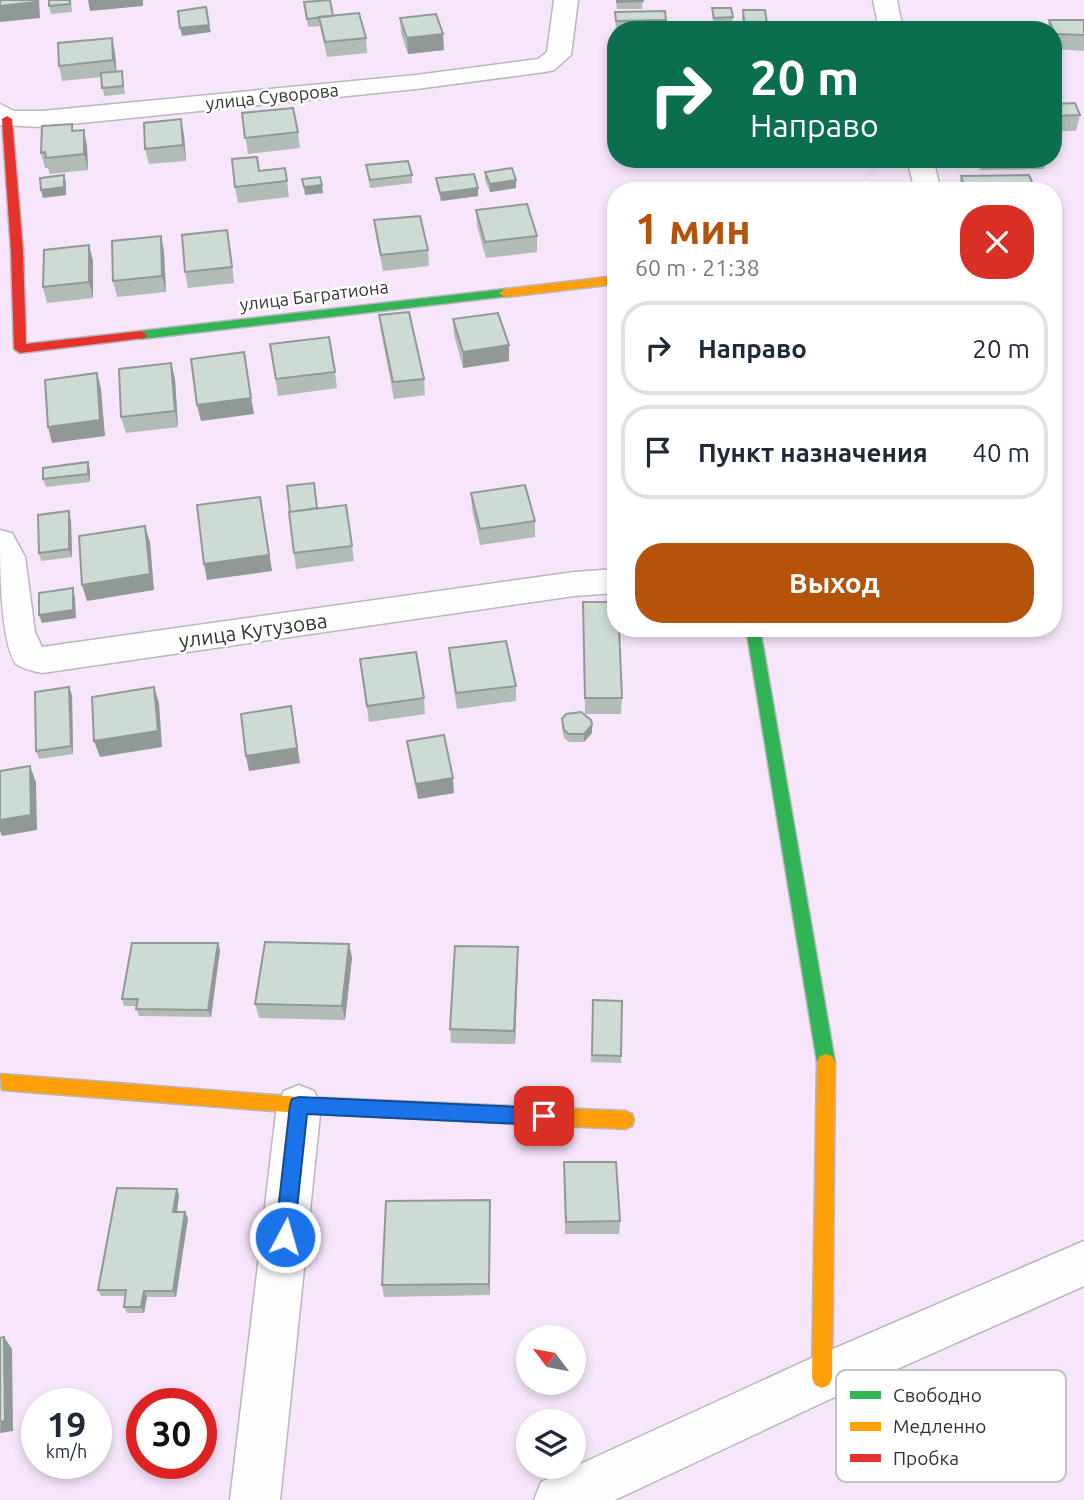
<!DOCTYPE html>
<html lang="ru">
<meta charset="utf-8">
<style>
body{margin:0;font-family:Ubuntu,sans-serif;background:#f6f6f7;color:#1f2937;height:100vh;display:flex;flex-direction:column;font-size:26px;white-space:nowrap}
*{box-sizing:border-box;margin:0}
p{font-size:23px;color:#747a83}
.icon{flex:none;width:38px;height:38px;fill:none;stroke:currentColor;stroke-width:2;stroke-linecap:round;stroke-linejoin:round}
.map{position:relative;flex:1;overflow:hidden}
.sheet{position:absolute;left:607px;top:182px;width:455px;height:455px;display:flex;flex-direction:column;background:#fff;border-radius:28px;box-shadow:0 4px 10px #0003}
.sheet>*{flex:none}
.top-card{position:absolute;left:607px;top:21px;width:455px;height:147px;border-radius:28px;box-shadow:0 4px 10px #0003;background:#0b6e4f;color:#fff;overflow:hidden}
.needle{width:46px;rotate:302deg}
.fabs{position:absolute;left:516px;top:1325px;display:grid;gap:14px}
.fabs a{display:grid;place-items:center;width:70px;height:70px;border-radius:50%;background:#fff;box-shadow:0 4px 10px #0003;font-size:35px}
.speed{position:absolute;left:21px;top:1388px;display:flex;gap:14px;font-size:35px;font-weight:700;text-align:center}
.speed>*{display:grid;place-content:center;width:91px;height:91px;border-radius:50%;background:#fff;box-shadow:0 4px 10px #0003;line-height:1}
.speed small{font-size:18px;font-weight:400}
.speed .limit{border:10px solid #d22;background:#fff;color:#111}
.pin{position:absolute;display:grid;place-items:center;width:60px;height:60px;color:#fff;margin:-30px;border-radius:14px;box-shadow:0 4px 10px #0006}
.me{position:absolute;width:77px;margin:-38px;rotate:6deg;stroke-linejoin:round;filter:drop-shadow(0 0 5px #0008)}
.turn{display:flex;align-items:center;gap:24px;height:147px;padding:0 28px;font-size:32px}
.turn .icon{width:91px;height:91px;stroke-width:2.5}
.turn b{display:block;font-size:49px;line-height:60px}
.round{display:grid;place-items:center;flex:none;width:74px;height:74px;border-radius:28px;background:#f6f6f7}
.overview{display:flex;align-items:center;justify-content:space-between;height:119px;padding:0 28px}
h1{font-size:42px;font-weight:600;line-height:52px;color:#b45309}
.primary-button{display:flex;gap:14px;margin-top:auto;padding:14px 28px}
.primary-button a{flex:1;height:80px;border-radius:28px;background:#b45309;color:#fff;font-size:28px;font-weight:600;line-height:80px;text-align:center}
ul{padding:0;list-style:none}
li{display:flex;align-items:center;gap:21px;height:94px;margin:0 14px 10px;padding:0 14px;border:4px solid #e0e1e3;border-radius:28px}
li div{flex:1}
li b{display:block;font-size:26px}
li em{font-style:normal}
.map>svg:first-child{display:block}
.green{fill:#f6e5fb;fill-rule:evenodd}
.lines{fill:none;stroke-linecap:round;stroke-linejoin:round}
.street-casing{stroke:#bab7bb;stroke-width:3}
.fast-casing{stroke:#bab7bb;stroke-width:3}
.slow-casing{stroke:#bab7bb;stroke-width:3}
.jam-casing{stroke:#bab7bb;stroke-width:3}
.path{stroke:#e1dfe1;stroke-width:3.5;stroke-dasharray:1 3.5;stroke-linecap:butt}
.street{fill:#fefdfe;fill-rule:evenodd}
.fast{fill:#30b455;fill-rule:evenodd}
.slow{fill:#ff9f0a;fill-rule:evenodd}
.jam{fill:#e5322d;fill-rule:evenodd}
.wall{fill:#b1bcb7}
.shaded-wall{fill:#909995}
.building{fill:#cedbd5;stroke:#909995;stroke-width:2}
.route{fill:#1a73e8;stroke:#114b97;stroke-width:2}
.labels{text-anchor:middle;dominant-baseline:central;stroke-width:5;stroke-linejoin:round;paint-order:stroke}
.far-street-label{font-size:18px;fill:#353235;stroke:#fff}
.street-label{font-size:21px;fill:#353235;stroke:#fff}
.key{fill:#fff;stroke:#c2c2c2;stroke-width:2}
.key-label{font-size:19px;fill:#353235}
</style>
<div class="map">
<svg width="1084" height="1500" viewBox="0 0 1084 1500">
<rect width="100%" height="100%" fill="#f7f2f8"/>
<!-- green -->
<path class="green" d="M0,0H1084V1500H0ZM616,30H1054V159H616ZM616,191H1054V628H616ZM528,1337H574V1382H528ZM37,1404H96V1463H37ZM142,1404H201V1463H142ZM528,1421H574V1466H528Z"/>
<g class="lines">
<!-- street casing -->
<g class="street-casing">
<path id="street" d="M554,0H578L571,55L554,70L545,72L416,89L42,127L0,125V104L14,111H42L416,75L538,59L547,52Z
M873,0H897L903,30H879Z
M907,159H933L941,191H915Z
M0,530L12,533L25,557L35,632L42,647L574,572L616,569V593L574,596L42,673C34,671 22,669 16,664C0,642 0,562 0,530Z
M299,1085L314,1091L321,1105L280,1500H230L277,1105L284,1091Z
M1084,1241V1286L839,1395L615,1500H534L541,1482L805,1361Z"/>
</g>
<!-- fast casing -->
<g class="fast-casing">
<path id="fast" d="M505,289L509,290V296L141,339L135,335L141,331Z
M746,628H760L835,1062L832,1068L826,1070L820,1068L817,1062Z"/>
</g>
<!-- slow casing -->
<g class="slow-casing">
<path id="slow" d="M616,276V284L505,297L499,293L505,289Z
M826,1054L832,1056L835,1062L832,1378L829,1385L822,1388L815,1385L812,1378L817,1062L820,1056Z
M0,1074L299,1097L625,1111L632,1114L634,1120L632,1126L625,1129L299,1113L2,1090Z"/>
</g>
<!-- jam casing -->
<g class="jam-casing">
<path id="jam" d="M7,116L12,119L23,251L26,344L141,331L147,335L145,338L20,353L14,349L11,251L2,119Z"/>
</g>
<!-- path -->
<path class="path" d="M841,191L858,184L889,159"/>
<!-- street -->
<use href="#street" class="street"/>
<!-- fast -->
<use href="#fast" class="fast"/>
<!-- slow -->
<use href="#slow" class="slow"/>
<!-- jam -->
<use href="#jam" class="jam"/>
</g>
<!-- wall -->
<path class="wall" d="M71,0L72,12L51,14L49,6Z
M616,0H643L642,9H617Z
M304,2L333,16L366,38L367,53L327,57L320,26L308,27Z
M712,8L733,17L732,25H714L712,16Z
M743,10L768,30H744L742,18Z
M615,12L666,20L671,30L616,29Z
M400,18L444,50L408,54L401,33Z
M1049,20H1084V51L1054,49V30H1047Z
M112,38L115,53L116,72L122,71L125,94L104,96L101,77L62,81L59,66Z
M1054,104L1080,115L1076,131H1054Z
M242,113L298,132L300,148L248,154Z
M74,131L87,146L88,170L50,174L48,168H45L41,153Z
M184,135L186,161L149,164L145,149Z
M976,159H1047L1044,169L980,170Z
M366,165L412,175V183L370,188Z
M259,171L287,181L289,197L238,203L235,187Z
M485,172L516,188L490,192L485,180Z
M961,176L1034,187L1033,191H958Z
M436,178L478,188V196L441,201L437,186Z
M476,210L537,236V252L486,258L477,226Z
M374,220L428,250L429,266L383,271L376,236Z
M161,236L164,252L166,292L117,297L113,281Z
M89,245L93,261V298L47,303L43,287Z
M230,246L234,283L188,288L185,272Z
M379,315L424,379L425,395L394,399L381,332Z
M453,319L509,361L463,368L454,335Z
M270,344L335,372L337,388L278,396Z
M171,363L175,379L178,427L126,433L121,417Z
M90,470V482L46,487L43,479Z
M471,493L535,521V537L480,545L472,509Z
M346,505L354,561L296,569L294,553L317,508Z
M71,520L72,557L41,561L39,553Z
M583,602L622,698L621,714H585Z
M449,648L516,686V701L457,709L450,664Z
M360,659L424,698L425,714L369,722Z
M72,695L73,754L39,759L36,751Z
M562,719L592,725V733L584,742H569L564,738L562,727Z
M407,741L454,793L418,799L409,757Z
M218,943L220,950L211,1017L139,1016L136,1009L137,1006H124L122,999Z
M349,944L352,958L345,1020L259,1018L255,1004Z
M518,961L515,1044L451,1043L450,1029Z
M593,1000L621,1056V1063L591,1062Z
M564,1162L620,1221L619,1234H565Z
M177,1189L179,1195L177,1212L188,1218L176,1297H147L144,1313H127L124,1307L125,1296H101L98,1290Z
M490,1213V1295L384,1297L382,1285Z"/>
<!-- shaded-wall -->
<path class="shaded-wall" d="M36,0H39L40,18L0,22V6Z
M88,0H143V6L90,11Z
M209,25L211,32L182,36L180,28Z
M443,34L444,50L408,54L407,38Z
M112,38L115,53L117,76L113,60Z
M181,119L184,135L186,161L183,145Z
M84,130L87,146L88,170L84,154Z
M64,175L66,183V195L43,198L41,190Z
M516,180V188L490,192V184Z
M322,185L323,193L305,195L304,187Z
M478,188V196L441,201L440,193Z
M161,236L164,252L166,292L162,276Z
M89,245L93,261V298L89,282Z
M509,345V361L463,368V352Z
M171,363L175,379L178,427L175,411Z
M246,368L254,414L201,421L197,405Z
M97,373L101,389L105,436L52,443L48,427Z
M88,462L90,470V482L88,474Z
M69,511L71,520L72,557L69,549Z
M263,513L272,571L207,580L204,564Z
M145,526L150,542L154,590L87,601L82,585Z
M73,588L75,597L76,618L42,623L39,615Z
M69,687L72,695L73,754L71,746Z
M154,687L159,703L162,747L100,757L94,741Z
M294,722L300,763L249,771L246,756Z
M592,725V733L584,742V734Z
M30,766L36,782L37,830L2,836L0,831V820Z
M453,778L454,793L418,799L416,784Z
M218,943L220,950L211,1017L208,1010Z
M349,944L352,958L345,1020L342,1006Z
M518,947V961L515,1044L514,1031Z
M177,1189L179,1195L176,1218L173,1212Z
M490,1200V1295L489,1284Z
M185,1212L188,1218L176,1297L173,1291Z
M144,1291L147,1297L144,1313L141,1307Z
M4,1337L12,1349L13,1431L0,1433Z"/>
<!-- building -->
<path class="building" d="M0,0H36V2L0,6Z
M49,0H70V4L49,6Z
M330,0L333,16L307,19L304,2Z
M617,0H643V1L617,2Z
M206,7L209,25L180,28L178,11Z
M712,8H731L733,17L714,18Z
M743,10H765L768,30H745Z
M665,11L666,20L616,21L615,12Z
M359,13L366,38L325,42L319,17Z
M436,14L443,34L407,38L400,18Z
M1049,20H1084V35L1055,34Z
M669,22L671,30H628L627,23Z
M112,38L113,60L59,66L58,43Z
M122,71L123,86L102,88L101,73Z
M1075,103L1080,115L1054,116V104Z
M293,108L298,132L245,138L242,113Z
M181,119L183,145L145,149L144,123Z
M72,124V131L84,130V154L46,158L45,152L41,153L42,126Z
M257,157L259,171L285,168L287,181L235,187L232,159Z
M408,161L412,175L370,180L366,165Z
M512,168L516,180L490,184L485,172Z
M474,174L478,188L440,193L436,178Z
M64,175V187L41,190L40,178Z
M1029,175L1034,187L965,188L961,176Z
M320,177L322,185L304,187L302,179Z
M527,204L537,236L485,242L476,210Z
M420,216L428,250L381,255L374,220Z
M227,230L232,267L185,272L182,235Z
M161,236L162,276L113,281L112,241Z
M89,245V282L43,287L44,250Z
M409,312L424,379L393,382L379,315Z
M498,313L509,345L463,352L453,319Z
M329,337L335,372L276,379L270,344Z
M244,352L251,398L197,405L191,359Z
M171,363L175,411L121,417L119,369Z
M97,373L100,420L48,427L45,380Z
M88,462V474L43,479V468Z
M314,483L317,508L290,512L287,486Z
M525,485L535,521L480,529L471,493Z
M260,497L269,555L204,564L197,505Z
M346,505L352,546L294,553L289,512Z
M69,511V549L39,553L38,515Z
M145,526L150,574L82,585L79,536Z
M73,588V610L39,615V593Z
M583,602H616V628H619L622,698H585Z
M506,641L516,686L456,693L449,648Z
M416,652L424,698L367,706L360,659Z
M69,687L71,746L36,751L35,692Z
M154,687L158,731L94,741L92,697Z
M291,706L297,748L246,756L241,714Z
M581,712L591,720L592,725L584,734H569L564,730L562,719L566,714Z
M444,735L453,778L416,784L407,741Z
M30,766L31,815L0,820V771Z
M265,942L349,944L342,1006L255,1004Z
M132,943H218L208,1010L136,1009L138,999H122Z
M455,946L518,947L514,1031L450,1029Z
M593,1000L622,1001L621,1056L592,1055Z
M564,1162H616L620,1221L566,1222Z
M117,1188L177,1189L173,1212H185L173,1291H144L141,1307H124L126,1290H98Z
M490,1200L489,1284L382,1285L386,1201Z
M4,1337L5,1421L0,1422V1338Z"/>
<!-- route -->
<path class="route" d="M299,1097L544,1108L550,1110L553,1116L550,1123L544,1125L307,1114L294,1237L292,1243L285,1246L278,1243L275,1237L290,1105L292,1099Z"/>
<g class="labels">
<!-- far-street labels -->
<g class="far-street-label">
<text transform="translate(272 96) rotate(-6)">улица Суворова</text>
<text transform="translate(314 295) rotate(-7)">улица Багратиона</text>
</g>
<!-- street labels -->
<g class="street-label">
<text transform="translate(253 630) rotate(-8)">улица Кутузова</text>
</g>
</g>
<!-- legend -->
<rect x="836" y="1370" width="230" height="112" rx="10" class="key"/>
<rect x="850" y="1391" width="31" height="8" fill="#30b455"/>
<rect x="850" y="1422" width="31" height="9" fill="#ff9f0a"/>
<rect x="850" y="1454" width="31" height="8" fill="#e5322d"/>
<g class="key-label">
<text x="893" y="1402">Свободно</text>
<text x="893" y="1433">Медленно</text>
<text x="893" y="1465">Пробка</text>
</g>
</svg>
<div class="fabs">
<a><svg class="needle" viewBox="-14 -14 28 28"><path d="M0-13l5 13h-10z" fill="#e53935"/><path d="M0 13l5-13h-10z" fill="#747a83"/></svg></a>
<a><svg class="icon" aria-label="layers" viewBox="0 0 24 24"><path d="M12 4l9 5-9 5-9-5zM3 14l9 5 9-5"/></svg></a>
</div>
<div class="speed"><div>19<small>km/h</small></div><div class="limit">30</div></div>
<div class="pin" style="left:544px;top:1116px;background:#d93025"><svg class="icon" aria-label="arrive" viewBox="0 0 24 24"><path d="M6 21V4h12l-3 4 3 4H6"/></svg></div>
<svg class="me" style="left:285px;top:1237px" viewBox="-20 -20 40 40"><circle r="17" fill="#1a73e8" stroke="#fff" stroke-width="3"/><path d="M0-11L8 9 0 5-8 9z" fill="#fff"/></svg>
<div class="top-card">
<div class="turn"><svg class="icon" aria-label="right" viewBox="0 0 24 24"><path d="M7 20v-9h11M14 6l5 5-5 5"/></svg><div><b>20 m</b>Направо</div></div>
</div>
<section class="sheet">
<div class="overview"><div><h1>1 мин</h1><p>60 m · 21:38</p></div><a class="round" style="background:#d93025;color:#fff"><svg class="icon" aria-label="close" viewBox="0 0 24 24"><path d="M6 6l12 12M18 6L6 18"/></svg></a></div>
<ul>
<li><svg class="icon" aria-label="right" viewBox="0 0 24 24"><path d="M7 20v-9h11M14 6l5 5-5 5"/></svg><div><b>Направо</b></div><em>20 m</em></li>
<li><svg class="icon" aria-label="arrive" viewBox="0 0 24 24"><path d="M6 21V4h12l-3 4 3 4H6"/></svg><div><b>Пункт назначения</b></div><em>40 m</em></li>
</ul>
<div class="primary-button"><a>Выход</a></div>
</section>
</div>
